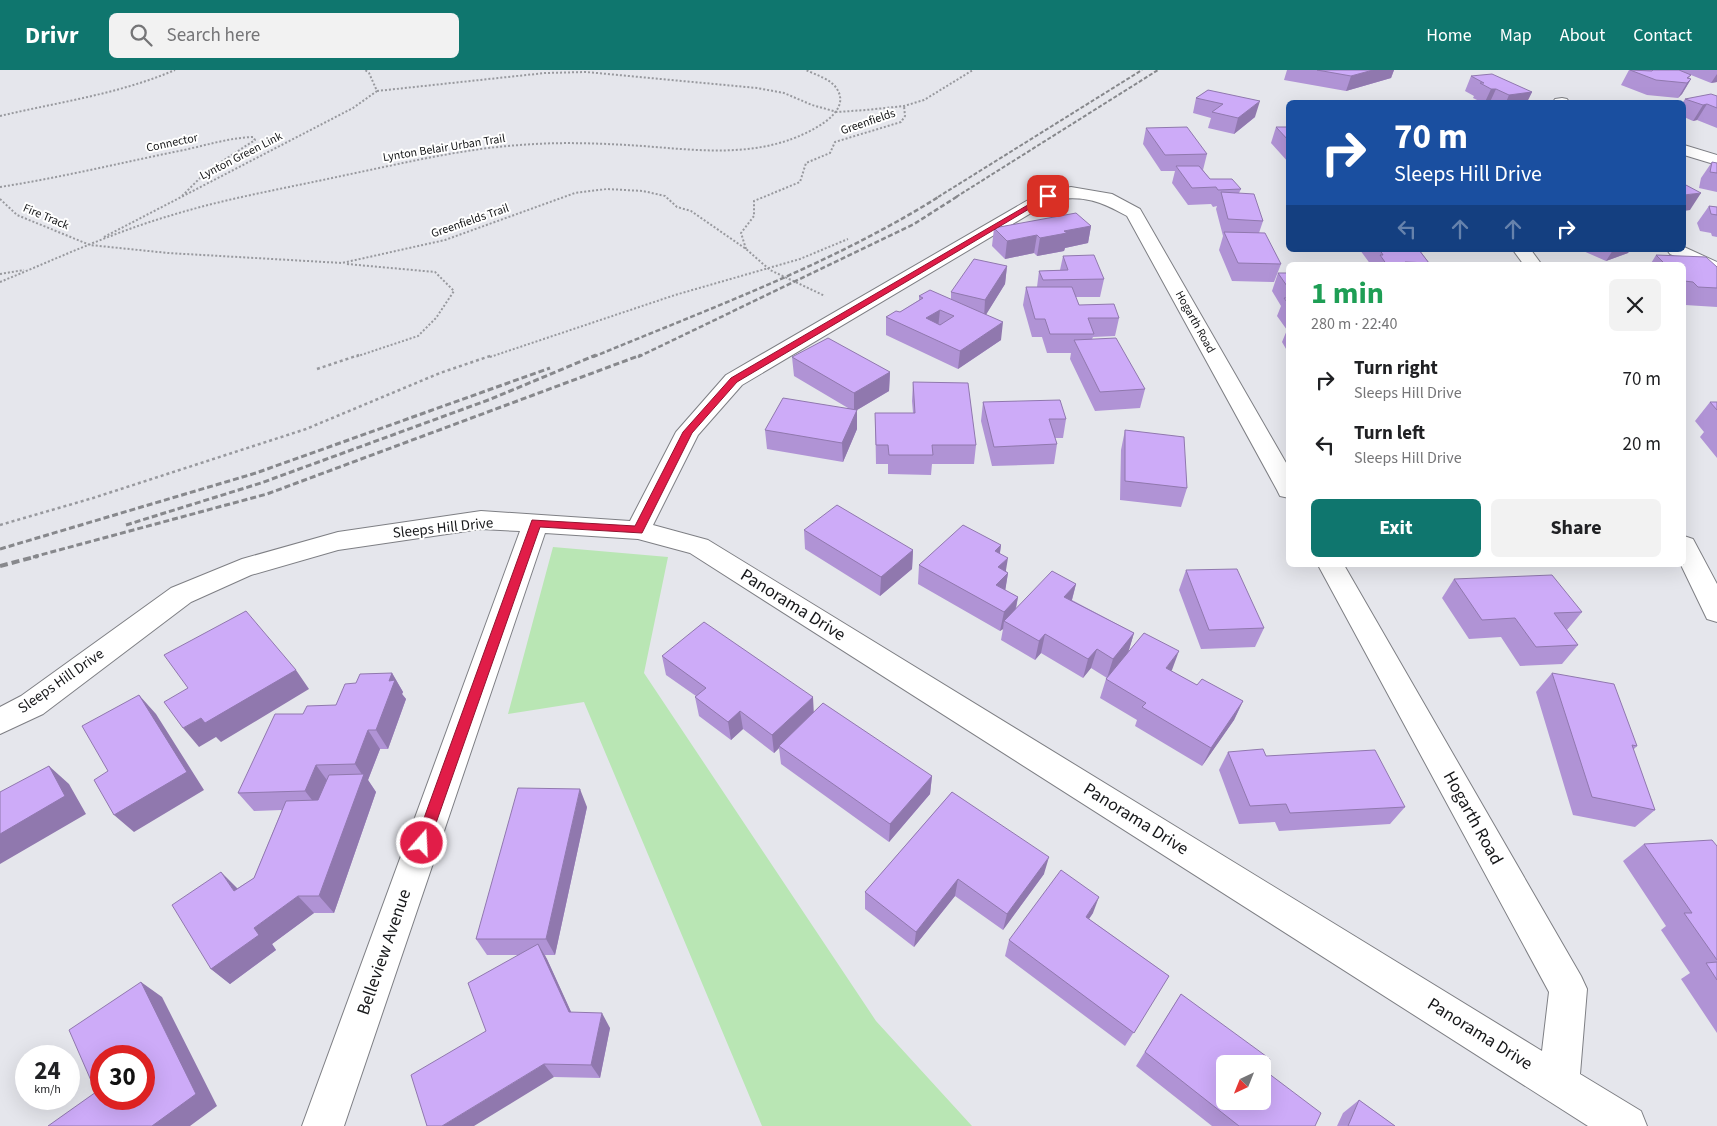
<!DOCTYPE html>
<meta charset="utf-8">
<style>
body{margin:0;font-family:"Source Sans 3",sans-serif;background:#f2f2f2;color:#202124;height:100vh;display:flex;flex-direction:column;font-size:19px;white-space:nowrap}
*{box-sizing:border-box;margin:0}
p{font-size:16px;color:#757577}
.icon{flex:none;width:28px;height:28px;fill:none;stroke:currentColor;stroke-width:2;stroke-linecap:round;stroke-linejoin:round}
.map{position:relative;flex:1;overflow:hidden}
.drawer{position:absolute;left:1286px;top:192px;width:400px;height:305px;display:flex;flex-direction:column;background:#fff;border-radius:8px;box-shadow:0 5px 20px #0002}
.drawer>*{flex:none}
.top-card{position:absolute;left:1286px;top:30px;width:400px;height:152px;border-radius:8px;box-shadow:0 5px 20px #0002;background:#1a4fa0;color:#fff;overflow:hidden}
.needle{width:32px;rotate:223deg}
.buttons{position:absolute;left:1216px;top:985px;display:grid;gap:10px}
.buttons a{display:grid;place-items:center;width:55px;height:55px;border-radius:8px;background:#fff;box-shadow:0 5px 20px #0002;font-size:25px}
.speed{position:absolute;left:15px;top:975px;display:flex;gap:10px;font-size:25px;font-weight:700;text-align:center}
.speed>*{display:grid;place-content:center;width:65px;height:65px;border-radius:50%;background:#fff;box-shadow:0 5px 20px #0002;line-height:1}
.speed small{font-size:12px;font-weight:400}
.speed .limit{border:8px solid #d22;background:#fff;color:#111}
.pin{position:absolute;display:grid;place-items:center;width:42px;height:42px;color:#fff;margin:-21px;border-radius:10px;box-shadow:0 2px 8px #0006}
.me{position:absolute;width:55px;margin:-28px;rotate:19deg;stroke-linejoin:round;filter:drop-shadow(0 0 4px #0008)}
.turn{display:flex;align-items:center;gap:18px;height:105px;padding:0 25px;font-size:22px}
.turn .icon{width:65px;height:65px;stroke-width:2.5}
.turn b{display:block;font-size:35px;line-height:42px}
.lanes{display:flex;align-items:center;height:48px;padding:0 25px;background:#0003;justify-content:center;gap:25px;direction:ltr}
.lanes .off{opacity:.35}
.round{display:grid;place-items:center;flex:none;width:52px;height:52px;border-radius:8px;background:#f2f2f2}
.headline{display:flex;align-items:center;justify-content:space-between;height:85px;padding:0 25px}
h1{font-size:30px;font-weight:700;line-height:38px;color:#1e9e55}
.button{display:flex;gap:10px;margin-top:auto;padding:10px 25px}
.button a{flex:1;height:58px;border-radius:8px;background:#0f766e;color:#fff;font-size:20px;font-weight:700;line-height:58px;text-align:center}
.button a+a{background:#f2f2f2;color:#202124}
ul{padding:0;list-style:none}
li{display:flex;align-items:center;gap:15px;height:65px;padding:0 25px}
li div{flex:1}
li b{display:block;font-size:19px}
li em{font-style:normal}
header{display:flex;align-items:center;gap:30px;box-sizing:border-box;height:70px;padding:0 25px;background:#0f766e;color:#fff}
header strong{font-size:24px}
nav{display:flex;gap:28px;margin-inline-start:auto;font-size:18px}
.search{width:350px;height:45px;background:#f2f2f2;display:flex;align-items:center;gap:12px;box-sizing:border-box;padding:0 18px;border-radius:8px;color:#757577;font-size:19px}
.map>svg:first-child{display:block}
.green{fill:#b9e6b4}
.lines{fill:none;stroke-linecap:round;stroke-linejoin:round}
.street-casing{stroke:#7e7f84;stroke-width:2}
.path-far1{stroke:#98999e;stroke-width:2;stroke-dasharray:2 2;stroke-linecap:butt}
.path{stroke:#98999e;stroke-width:2.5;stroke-dasharray:3 3;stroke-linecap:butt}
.street{fill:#fff;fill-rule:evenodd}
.rail-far3{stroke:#87888c;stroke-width:2;stroke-dasharray:4 2;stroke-linecap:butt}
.rail-far2{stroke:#87888c;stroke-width:2.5;stroke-dasharray:5 2.5;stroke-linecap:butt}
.rail-far1{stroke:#87888c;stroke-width:3;stroke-dasharray:6 3;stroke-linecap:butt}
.rail{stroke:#87888c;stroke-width:4;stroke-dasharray:8 4;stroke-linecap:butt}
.wall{fill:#b093d5}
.shaded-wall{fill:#9078ae}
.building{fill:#cdabf8;stroke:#9078ae;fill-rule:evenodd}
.route{fill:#e11d48;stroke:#92132f}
.labels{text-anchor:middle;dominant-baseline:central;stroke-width:4;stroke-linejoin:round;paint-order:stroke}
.far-street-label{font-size:12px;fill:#161719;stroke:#fff}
.street-label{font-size:15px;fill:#161719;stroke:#fff}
.near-street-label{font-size:18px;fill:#161719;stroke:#fff}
</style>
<header>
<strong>Drivr</strong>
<div class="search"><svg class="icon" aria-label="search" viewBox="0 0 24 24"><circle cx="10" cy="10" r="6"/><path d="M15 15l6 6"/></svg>Search here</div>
<nav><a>Home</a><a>Map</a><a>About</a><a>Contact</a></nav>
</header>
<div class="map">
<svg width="1717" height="1056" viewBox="0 0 1717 1056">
<rect width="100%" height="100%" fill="#e5e6ec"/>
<!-- green -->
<path class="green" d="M553,477L668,487L644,603L876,951L972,1056H762L584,632L508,644Z"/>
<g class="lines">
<!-- street casing -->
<g class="street-casing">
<path id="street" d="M1562,28L1567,29L1569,32H1553L1555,29Z
M1684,75L1717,85V95L1684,85Z
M1071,117L1112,124L1140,139L1289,398V428L1280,426L1277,420L1127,146C1100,131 1084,125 1053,130L742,315L698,365L653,455L708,470L1542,981L1549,922L1318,495H1344L1581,906L1587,919L1580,1004L1641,1041L1647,1056H1588L690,483L638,469L545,463L344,1056H302L520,461L481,459L338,480L251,505L191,532L43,644L0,664V637L21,626L171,518L242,489L338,462L481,441L630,451L676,362L726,305L1042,122Z
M1684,177L1717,192V205L1670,184L1667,180H1684Z
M1513,180H1531L1542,195H1524Z
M1684,466L1693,469L1717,514V552L1707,549L1681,495H1684Z"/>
</g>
<!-- path-far1 -->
<path class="path-far1" d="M377,21L545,3L586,2L757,18L784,23L812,35L837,42L866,40L904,36L924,30L973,0
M0,46C59,32 119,24 175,0
M0,117C58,108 116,94 174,82C201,77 226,68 253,67L255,70L207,101L182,126
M0,129L17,145L90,175L168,183L342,193L445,170L575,123L607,119L643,121L665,126L677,137L691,141L746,179L770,200L825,226
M104,167L353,38L377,21L369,3L365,0
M746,179L741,163L754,146V131L800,112L806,93L830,83L835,72L901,52L905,46L904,36
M347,194L435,202L454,221L436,248L418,266L355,287
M0,204L24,200
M0,212C56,189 111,163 169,146C227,128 287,118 346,105C404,93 461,79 520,75C556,72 592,73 627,75C681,78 737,88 789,70C806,64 853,44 837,19C831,9 816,5 806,0
M490,287L675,225L800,189L848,169"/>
<!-- path -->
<path class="path" d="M317,299L359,285
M0,455L93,428L306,359L440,303L493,285"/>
<!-- street -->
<use href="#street" class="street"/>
<!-- rail-far3 -->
<path class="rail-far3" d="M938,127L1142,0
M956,127L1158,0"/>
<!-- rail-far2 -->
<path class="rail-far2" d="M593,287C711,238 832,194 940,126
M638,287L914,154L958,126"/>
<!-- rail-far1 -->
<path class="rail-far1" d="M126,455L261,413L491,329L596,285
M0,479L256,403L550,298
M33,487L267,424L641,285"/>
<!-- rail -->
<path class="rail" d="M0,496L38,486"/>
</g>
<!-- wall -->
<path class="wall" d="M1287,0H1394L1391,8L1346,21L1284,10Z
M1629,0H1717V12L1711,13L1691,5L1689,8L1691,9L1682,24L1678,28L1647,25L1621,15Z
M1471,6L1532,22L1527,32H1481L1473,28L1474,26L1465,21Z
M1208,20L1255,47L1234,64L1208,58L1211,48L1193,43L1196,28Z
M1717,26V58L1697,50L1693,51L1684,47V32H1683L1685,29Z
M1276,57H1289V93L1271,73Z
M1146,58L1207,84L1203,100L1210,109L1241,119L1239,123L1263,151L1259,163L1281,194L1274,212L1232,211L1219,180L1223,166L1216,139L1217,136L1213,137L1211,134L1188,135L1172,113L1175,101H1161L1143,74Z
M1712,92L1717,93V122L1699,118L1701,108Z
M1709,136L1717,137V167L1712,166L1711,163L1700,161L1697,153Z
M1091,156L1088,173L1065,178L1064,181L1037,186L1034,183L1005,189L992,176L994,158Z
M1360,180H1422L1421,182L1429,193L1428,195H1371Z
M1581,180H1630L1628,183L1606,191Z
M1656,185L1717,197V237L1685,235L1684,234V195H1650Z
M1063,186L1104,209L1100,227H1076L1079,235L1119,248L1115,266L1093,267L1092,269L1145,319L1140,338L1095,341L1070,289L1071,283H1047L1042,267H1032L1023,235L1026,217H1037L1039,201L1060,200Z
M1007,196L1005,214L986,244L1001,270L958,299L886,265V247L900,242L919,230V226L951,229V222Z
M1278,203H1289V284L1282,272L1287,260L1277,246L1281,236L1272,221Z
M792,287L890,302L889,321L857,340V359L843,392L767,379L765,360L848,338L794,306Z
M913,312L976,375L974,394H932L931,405L888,404V394H876L875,343H913L912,331Z
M983,332L1066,349L1063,368H1055L1057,374L1054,394L992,396L981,351Z
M1710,332H1717V388L1700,367L1704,362L1695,351Z
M1125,360L1187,418L1181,437L1120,430L1121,380Z
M804,460L913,480L912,499L880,526L805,479Z
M1001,475L1000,483L1006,501L1008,503L1005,520L1018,527L1016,539L1076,514L1072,530L1134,563L1128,583L1171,601L1197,615L1243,631L1234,650L1202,696L1135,656L1137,650L1100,628L1106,609L1107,608L1091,598L1083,608L1041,583L1035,590L1001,570L1003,559L1000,561L918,514L919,495Z
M1442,495H1486L1485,496L1444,497Z
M1186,500L1264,558L1255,577L1201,579L1179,520Z
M1454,509L1582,542L1567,560L1578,575L1562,594L1520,596L1501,567L1469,569L1442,528Z
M662,586L814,642L932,706L930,724L889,772L781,694L779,678L774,683L743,659L731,670L699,646L695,627L696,626L666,605Z
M392,603L403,622L402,624L406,629L388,679H380L368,710L376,722L334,843H314L272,874L276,880L230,914L211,899L238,818L254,808L282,740L254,741L238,723L303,644L336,635L356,613Z
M1552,603L1637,676L1633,680L1655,740L1635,757L1573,745L1536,622Z
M1228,682L1266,686L1405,737L1390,754L1279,761L1275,752L1239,754L1219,700Z
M952,722L1044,804L1003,860L955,826L914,877L865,839V822Z
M587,737L555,885H545L571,942L610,958L600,1008L554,1007L486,961L518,885H487L476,869Z
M1644,774L1717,776V963L1681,909L1690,903L1661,860L1666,856L1623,791Z
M1093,843L1089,849L1169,906L1125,976L1005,886L1009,870Z
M1181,924L1264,1000L1315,1056H1212L1136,996Z
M1359,1030L1395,1056H1337L1343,1043Z"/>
<!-- shaded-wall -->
<path class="shaded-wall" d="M1373,0H1394L1391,8L1346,21L1351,6Z
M1717,4V12L1711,13Z
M1691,9L1682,24L1678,28L1687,13Z
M1491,19H1496L1490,32H1485Z
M1532,22L1527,32H1506L1509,25Z
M1260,31L1255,47L1234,64L1238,48Z
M1707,34L1697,50L1693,51L1703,35Z
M1701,123L1690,140L1684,141V125Z
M1091,156L1088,173L1065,178L1064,181L1037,186L1040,168L1064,161Z
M1037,165L1034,183L1005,189L1007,171Z
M1613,180H1630L1628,183L1606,191Z
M1007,196L1005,214L984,248L985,230Z
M940,240L938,258L926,248Z
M1003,252L1001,270L958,299L960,281Z
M890,302L889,321L857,340V359L843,392L842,373L854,342V323Z
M1001,475L998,495L995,481Z
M913,480L912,499L880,526L881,507Z
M1008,488L1005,506L1008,503L1005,522L996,516L998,497Z
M1076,514L1071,533L1064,527Z
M1018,527L1014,546L1004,551L1003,559L1000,561L1004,542Z
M1134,563L1128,583L1107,608L1113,589Z
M1045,564L1041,583L1035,590L1039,571Z
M1097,579L1091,598L1083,608L1088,589Z
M1179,581L1172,600L1159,617L1166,598Z
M296,600L309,619L221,672L216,667L199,677L183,658L201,648Z
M392,603L403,622L402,624L406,629L388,679L376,660L389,611Z
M139,625L156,644L204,720L134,762L114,745Z
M813,627L814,646L779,676V678L774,683L772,665Z
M1243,631L1234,650L1202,696L1211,678Z
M740,641L743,659L731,670L728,652Z
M368,660L380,679L368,710L376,722L334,843L319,826L363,706L355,694Z
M316,695L329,713L319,739L305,721Z
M49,696L69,714L86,744L0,794V764Z
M932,706L930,724L889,772L890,754Z
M580,719L587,737L555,885L546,869Z
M1049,787L1044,804L1003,860L1007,844Z
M221,802L238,819L234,821Z
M958,809L955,826L914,877L916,862Z
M298,826L314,843L272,874L276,880L230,914L211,899L254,858Z
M1099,827L1093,843L1079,863L1086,847Z
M538,874L547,889L578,957L569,942Z
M141,912L162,927L217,1036L190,1056H152Z
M602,943L610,958L600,1008L591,995Z
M544,994L554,1007L474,1056H442Z"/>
<!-- building -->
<path class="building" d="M1317,0H1373L1351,6Z
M1630,0L1652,1L1653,0H1679L1691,5L1687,8L1691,9L1687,13L1656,10Z
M1492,4L1532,22L1509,25L1496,19H1491L1480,13H1484L1471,6Z
M1208,20L1260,31L1238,48L1212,42L1223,34L1196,28Z
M1711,24L1717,26V38L1707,34L1703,35L1685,29Z
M1187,57L1207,84L1165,85L1146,58Z
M1276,57H1289V71Z
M1712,92L1717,93V103L1710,102Z
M1176,96H1199L1210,109H1232L1241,119L1218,120L1216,117L1192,118Z
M1684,114L1701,123L1684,125Z
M1221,122L1254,124L1263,151L1228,149Z
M1709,136L1717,137V145L1711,144Z
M1076,143L1091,156L1064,161L1067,163L1040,168L1037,165L1007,171L994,158Z
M1224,162L1265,163L1281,194L1238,193Z
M1380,180H1419L1429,193L1405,192L1407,195H1387L1380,185H1383Z
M1094,185L1104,209L1043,210L1039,201L1068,200L1063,186Z
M1656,185L1706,187L1717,197V218L1698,217L1693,212L1684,211V195H1661L1659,193H1664Z
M974,189L1007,196L985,230L951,222Z
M1278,203H1289V219Z
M1026,217H1072L1079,235L1114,234L1119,248H1088L1094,264H1050L1045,249H1035Z
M930,220L1003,252L960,281L886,247L896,241L900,242L923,228L919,226ZM940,240L954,246L940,255L926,248Z
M1284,228H1289V235Z
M828,268L890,302L854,323L792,287Z
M1116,268L1145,319L1100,322L1074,270Z
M913,312L968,313L976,375H932L933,385H889L888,375H876L875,343H915Z
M783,328L857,340L842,373L765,360Z
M1060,330L1066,349H1049L1057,374L994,377L983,332Z
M1710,332H1717V340Z
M1125,360L1184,367L1187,418L1125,411Z
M837,435L913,480L881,507L804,460Z
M963,455L1001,475L995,481L1008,488L998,497L1008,503L996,515L1018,527L1004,542L919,495Z
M1237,499L1264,558L1209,560L1186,500Z
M1052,501L1076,514L1064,527L1134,563L1113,589L1097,579L1088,589L1045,564L1039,571L1004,551Z
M1552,505L1582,542L1554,543L1578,575L1536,577L1515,548L1482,550L1454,509Z
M246,541L296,600L205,653L201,648L183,658L164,632L188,618L164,585Z
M704,552L813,627L772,665L740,641L728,652L695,627L706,618L662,586Z
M1144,563L1179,581L1166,598L1197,615L1202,609L1243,631L1211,678L1142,637L1146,633L1106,609Z
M392,603L389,611L395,610L376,660H368L355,694L316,695L305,721L238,723L275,644H303L307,636L336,635L345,614L356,613L360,604Z
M1552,603L1614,614L1637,676L1632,675L1655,740L1592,727Z
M139,625L187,702L114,745L94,710L108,701L82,656Z
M823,633L932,706L890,754L779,676Z
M1263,679L1266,686L1375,680L1405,737L1290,743L1286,734L1250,736L1228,682Z
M49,696L65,726L0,764V722Z
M364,704L319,826H298L254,858L259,865L211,899L172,835L221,802L234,821L254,808L286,731L318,730L329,705Z
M518,718L580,719L546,869H476Z
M952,722L1049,787L1007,844L958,809L916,862L865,822Z
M1712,770L1717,776V890L1684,843H1692L1644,774Z
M1061,800L1099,827L1086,847L1169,906L1134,963L1009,870Z
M538,874L569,942L602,943L591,995L544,994L442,1056H427L411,1005L486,961L468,913Z
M1717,892V910L1706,893Z
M141,912L196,1024L152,1056H48L96,1022L69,960ZM101,986H144V1029H101Z
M1181,924L1270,989L1264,1000L1321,1043L1315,1056H1239L1145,982ZM1225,994H1262V1031H1225Z
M1359,1030L1395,1056H1348Z"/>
<!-- route -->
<path class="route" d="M1045,125L1051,126L737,312L692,363L642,463L540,457L429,773L427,778L422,780L417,778L415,773L532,450L635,456L683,362L731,308Z"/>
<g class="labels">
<!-- far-street labels -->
<g class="far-street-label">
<text transform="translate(868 52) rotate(-19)">Greenfields</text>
<text transform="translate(172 73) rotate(-12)">Connector</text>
<text transform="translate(444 78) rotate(-9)">Lynton Belair Urban Trail</text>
<text transform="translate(241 86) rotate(-27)">Lynton Green Link</text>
<text transform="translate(46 147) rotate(23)">Fire Track</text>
<text transform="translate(470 151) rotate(-19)">Greenfields Trail</text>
<text transform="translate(1195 252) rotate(61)">Hogarth Road</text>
</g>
<!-- street labels -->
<g class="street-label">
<text transform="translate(443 458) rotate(-6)">Sleeps Hill Drive</text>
<text transform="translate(61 611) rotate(-35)">Sleeps Hill Drive</text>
</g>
<!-- near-street labels -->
<g class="near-street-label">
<text transform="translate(793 535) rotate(32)">Panorama Drive</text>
<text transform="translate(1473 748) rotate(61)">Hogarth Road</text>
<text transform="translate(1136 749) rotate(32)">Panorama Drive</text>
<text transform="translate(384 882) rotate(-71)">Belleview Avenue</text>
<text transform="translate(1480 964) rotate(32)">Panorama Drive</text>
</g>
</g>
</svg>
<div class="buttons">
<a><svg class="needle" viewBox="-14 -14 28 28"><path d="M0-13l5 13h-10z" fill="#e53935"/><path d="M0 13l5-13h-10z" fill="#757577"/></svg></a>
</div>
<div class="speed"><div>24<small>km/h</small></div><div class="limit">30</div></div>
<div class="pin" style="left:1048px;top:126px;background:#d93025"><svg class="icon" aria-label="arrive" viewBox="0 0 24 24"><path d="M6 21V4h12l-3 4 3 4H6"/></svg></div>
<svg class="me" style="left:422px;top:773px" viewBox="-20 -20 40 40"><circle r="17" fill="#e11d48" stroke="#fff" stroke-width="3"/><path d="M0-11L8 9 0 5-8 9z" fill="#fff"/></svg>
<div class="top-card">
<div class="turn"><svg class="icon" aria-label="right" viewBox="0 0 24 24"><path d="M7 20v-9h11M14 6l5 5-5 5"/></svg><div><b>70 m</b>Sleeps Hill Drive</div></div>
<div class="lanes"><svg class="icon off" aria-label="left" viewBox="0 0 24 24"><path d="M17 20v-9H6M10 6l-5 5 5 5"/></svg><svg class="icon off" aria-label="ahead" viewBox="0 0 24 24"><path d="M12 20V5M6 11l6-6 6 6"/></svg><svg class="icon off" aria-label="ahead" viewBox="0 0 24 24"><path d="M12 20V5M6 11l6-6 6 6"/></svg><svg class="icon" aria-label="right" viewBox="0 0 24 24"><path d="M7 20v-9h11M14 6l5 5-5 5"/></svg></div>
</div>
<section class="drawer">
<div class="headline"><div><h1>1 min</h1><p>280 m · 22:40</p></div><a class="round"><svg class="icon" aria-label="close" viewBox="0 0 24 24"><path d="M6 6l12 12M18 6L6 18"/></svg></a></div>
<ul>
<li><svg class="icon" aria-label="right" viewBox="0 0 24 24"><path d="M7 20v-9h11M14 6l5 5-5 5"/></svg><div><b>Turn right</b><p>Sleeps Hill Drive</p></div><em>70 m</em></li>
<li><svg class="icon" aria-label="left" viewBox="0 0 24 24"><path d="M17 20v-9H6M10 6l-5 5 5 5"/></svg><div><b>Turn left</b><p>Sleeps Hill Drive</p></div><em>20 m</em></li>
</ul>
<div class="button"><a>Exit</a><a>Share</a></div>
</section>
</div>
